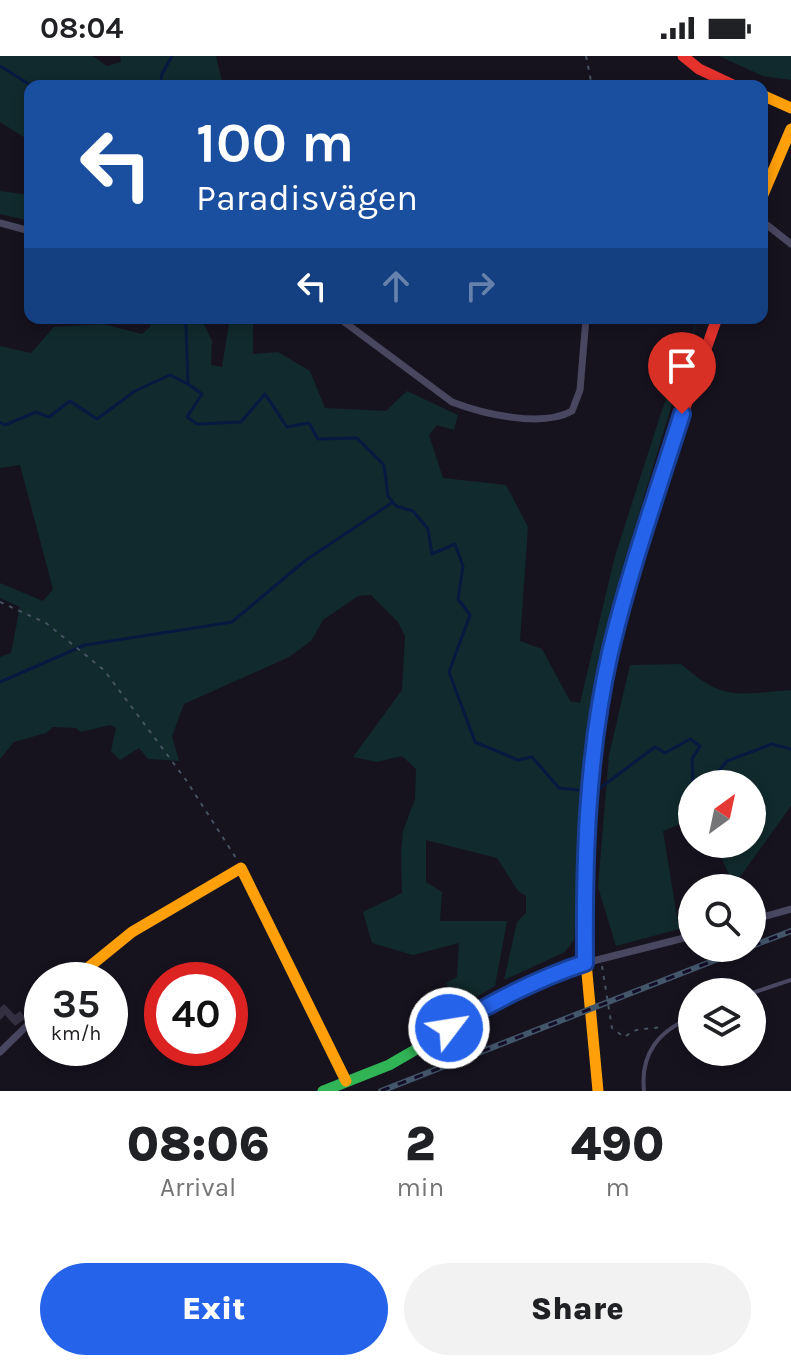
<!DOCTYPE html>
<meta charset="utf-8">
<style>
body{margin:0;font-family:Karla,sans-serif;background:#f2f2f2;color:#202124;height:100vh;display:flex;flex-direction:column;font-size:30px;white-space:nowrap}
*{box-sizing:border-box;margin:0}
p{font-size:26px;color:#757577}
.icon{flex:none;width:44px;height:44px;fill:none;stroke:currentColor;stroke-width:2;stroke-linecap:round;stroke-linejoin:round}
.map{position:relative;height:1035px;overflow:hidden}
.side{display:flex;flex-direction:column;background:#fff;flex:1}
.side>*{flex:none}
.banner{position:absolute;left:24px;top:24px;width:744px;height:244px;border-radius:16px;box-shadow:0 4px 12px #0003;background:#1a4fa0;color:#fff;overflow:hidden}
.needle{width:52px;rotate:33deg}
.buttons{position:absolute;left:678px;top:714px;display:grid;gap:16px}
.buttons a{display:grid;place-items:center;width:88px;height:88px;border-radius:50%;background:#fff;box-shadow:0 4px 12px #0003;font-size:40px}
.speed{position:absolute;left:24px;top:906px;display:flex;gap:16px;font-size:40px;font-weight:700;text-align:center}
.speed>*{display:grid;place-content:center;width:104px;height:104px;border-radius:50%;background:#fff;box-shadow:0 4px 12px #0003;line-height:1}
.speed small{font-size:20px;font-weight:400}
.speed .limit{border:12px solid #d22;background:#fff;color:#111}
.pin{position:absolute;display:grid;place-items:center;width:68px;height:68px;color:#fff;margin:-82px -34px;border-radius:50% 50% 50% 0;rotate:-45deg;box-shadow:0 0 8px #0007}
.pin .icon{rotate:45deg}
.me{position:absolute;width:88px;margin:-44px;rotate:59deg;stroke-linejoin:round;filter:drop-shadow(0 0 6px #0008)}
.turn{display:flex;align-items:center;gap:28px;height:168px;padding:0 40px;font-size:36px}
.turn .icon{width:104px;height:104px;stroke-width:2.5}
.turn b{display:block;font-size:56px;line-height:68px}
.lanes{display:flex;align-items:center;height:76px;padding:0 40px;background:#0003;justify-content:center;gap:40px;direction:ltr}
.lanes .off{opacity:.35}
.eta{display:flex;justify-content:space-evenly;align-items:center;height:136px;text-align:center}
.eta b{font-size:48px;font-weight:800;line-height:56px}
.primary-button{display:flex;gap:16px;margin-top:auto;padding:16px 40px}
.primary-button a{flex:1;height:92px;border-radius:48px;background:#2563eb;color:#fff;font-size:32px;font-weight:800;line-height:92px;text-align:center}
.primary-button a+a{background:#f2f2f2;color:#202124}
.status{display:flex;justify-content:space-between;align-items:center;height:56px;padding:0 40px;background:#fff;direction:ltr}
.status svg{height:22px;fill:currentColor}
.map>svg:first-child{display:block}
.green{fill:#112a2d}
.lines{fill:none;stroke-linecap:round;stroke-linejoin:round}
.stream{stroke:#081941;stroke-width:3}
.building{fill:#343042}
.path{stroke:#445261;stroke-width:2;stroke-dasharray:4 6;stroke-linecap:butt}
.lane{stroke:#494760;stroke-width:4}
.street{stroke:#494760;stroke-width:7}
.fast{stroke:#30b455;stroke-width:11}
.slow{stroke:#ff9f0a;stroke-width:11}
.jam{stroke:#e5322d;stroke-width:11}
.rail-casing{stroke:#43566a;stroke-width:6}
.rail{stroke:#130d25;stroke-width:3;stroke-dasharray:9;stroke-linecap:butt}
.route-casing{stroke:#184099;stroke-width:20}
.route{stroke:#2563eb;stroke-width:14}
</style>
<div class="status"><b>08:04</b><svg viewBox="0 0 49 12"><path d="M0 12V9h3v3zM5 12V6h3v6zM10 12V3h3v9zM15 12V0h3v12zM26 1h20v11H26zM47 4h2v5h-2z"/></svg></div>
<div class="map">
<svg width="791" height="1035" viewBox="0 0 791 1035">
<rect width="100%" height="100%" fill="#16131f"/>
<!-- green -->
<path class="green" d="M0,0H93L107,10L121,6L120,0H216L223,30H30V85L0,66Z
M719,0H791V24L763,20Z
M0,135L30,139V165L0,158Z
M147,262H201L212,285L211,309L222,311L230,262H253V298L278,296L310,315L325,352L386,355L407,335L458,359L454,374L437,369L429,379L443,422L506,429L528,471L520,585L542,593L570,645L580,647L615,500L662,354L698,262L620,520L590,664L579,792L574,884L565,896L504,924L517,866L526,857V840L518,835L497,802L426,784V826L442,836L440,865H507L495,930L446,959L444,957L460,944L449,934L446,927L457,921L459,887L413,899L372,887L363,856L402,837L401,796L403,775L415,743L416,713L402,700L377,706L353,701L402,634L405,580L398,566L371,539L358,540L323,564L311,585L289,601L184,648L172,680L179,705L148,703L139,692L120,704L111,695L116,672L110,669L81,676L76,672L53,671L46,677L14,686L0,703V601L11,597L20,551L0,542V527L43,545L53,533L20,409L0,412V290L31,297L54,271L103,268L142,278L151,270Z
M681,608C725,646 736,638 791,634V750L734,829L715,788H752V728H692V780L680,768L663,775L679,873L616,890L598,831L609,699L630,609Z"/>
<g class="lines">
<!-- stream -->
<path class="stream" d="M0,10L32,30
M160,30L162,18L172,0
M183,262L186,271L188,326
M0,366L5,369L36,356L49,361L70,345L97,363L135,335L170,319L188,328L202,338L187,361L197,368L241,366L265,338L287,371L309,367L318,383L357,382L384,409L388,440L396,450L413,455L428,473L432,498L455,488L463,510L458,543L470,559L449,616L475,686L518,704L532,701L559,732L578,734
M0,626L85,589L232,566L306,504L393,446
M708,728L727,705L772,688L791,693
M596,735L655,691L665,697L690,683L700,690L692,703L693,728"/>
</g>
<!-- building -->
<path class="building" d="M4,948L15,959L20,955L26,962L15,970L5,959L0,964V952Z"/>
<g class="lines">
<!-- path -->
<path class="path" d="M586,0L592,30
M0,546L46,567L104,614L186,724L236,802
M602,910L612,972L624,981L636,974L662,971"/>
<!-- lane -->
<path class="lane" d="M752,937L791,924
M644,1035C640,997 659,975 692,961"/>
<!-- street -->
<path class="street" d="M762,165L791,188
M0,167L30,175
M339,262L452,346C483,358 542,372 572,355L580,334L586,262
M752,864L791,853
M585,907L692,880
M0,996L42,955"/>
<!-- fast -->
<path class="fast" d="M589,721C599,609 634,500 670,394
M323,1035L389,1009L512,938L585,907"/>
<!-- slow -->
<path class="slow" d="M762,39L791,52
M762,141L791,73
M589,721L584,812V885L598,1035
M73,924L132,876L241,812L346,1025"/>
<!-- jam -->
<path class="jam" d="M683,0L699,13L735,30
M670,394L717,262"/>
<!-- rail casing -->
<g class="rail-casing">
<path id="rail" d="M752,890L791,875
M381,1035L746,892"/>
</g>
<!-- rail -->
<use href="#rail" class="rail"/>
</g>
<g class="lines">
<!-- route casing -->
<g class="route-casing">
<path id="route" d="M449,972C493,946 536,923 585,907C584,803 587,699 610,597C629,516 657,437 682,358"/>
</g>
<!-- route -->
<use href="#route" class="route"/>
</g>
</svg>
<div class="buttons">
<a><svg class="needle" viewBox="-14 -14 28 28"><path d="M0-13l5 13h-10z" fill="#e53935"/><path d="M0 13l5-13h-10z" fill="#757577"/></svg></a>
<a><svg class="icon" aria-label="search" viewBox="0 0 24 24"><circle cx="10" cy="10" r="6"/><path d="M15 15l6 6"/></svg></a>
<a><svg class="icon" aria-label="layers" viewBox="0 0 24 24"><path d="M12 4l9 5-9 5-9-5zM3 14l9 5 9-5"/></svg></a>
</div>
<div class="speed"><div>35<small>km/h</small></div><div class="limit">40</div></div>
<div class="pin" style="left:682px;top:358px;background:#d93025"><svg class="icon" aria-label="arrive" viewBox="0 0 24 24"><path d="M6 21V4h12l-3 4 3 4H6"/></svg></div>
<svg class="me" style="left:449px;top:972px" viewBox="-20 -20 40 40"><circle r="17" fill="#2563eb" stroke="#fff" stroke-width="3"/><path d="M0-11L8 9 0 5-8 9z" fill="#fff"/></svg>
<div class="banner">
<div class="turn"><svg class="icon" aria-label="left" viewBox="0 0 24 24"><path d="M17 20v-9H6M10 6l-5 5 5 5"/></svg><div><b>100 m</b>Paradisvägen</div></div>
<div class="lanes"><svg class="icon" aria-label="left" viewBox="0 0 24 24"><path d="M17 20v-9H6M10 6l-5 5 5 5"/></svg><svg class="icon off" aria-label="ahead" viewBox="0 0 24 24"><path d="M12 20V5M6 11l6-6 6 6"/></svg><svg class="icon off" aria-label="right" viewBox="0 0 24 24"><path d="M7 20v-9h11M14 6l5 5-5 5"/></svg></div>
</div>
</div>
<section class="side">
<div class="eta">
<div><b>08:06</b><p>Arrival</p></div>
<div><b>2</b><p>min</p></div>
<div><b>490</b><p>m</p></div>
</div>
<div class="primary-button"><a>Exit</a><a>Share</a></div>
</section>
